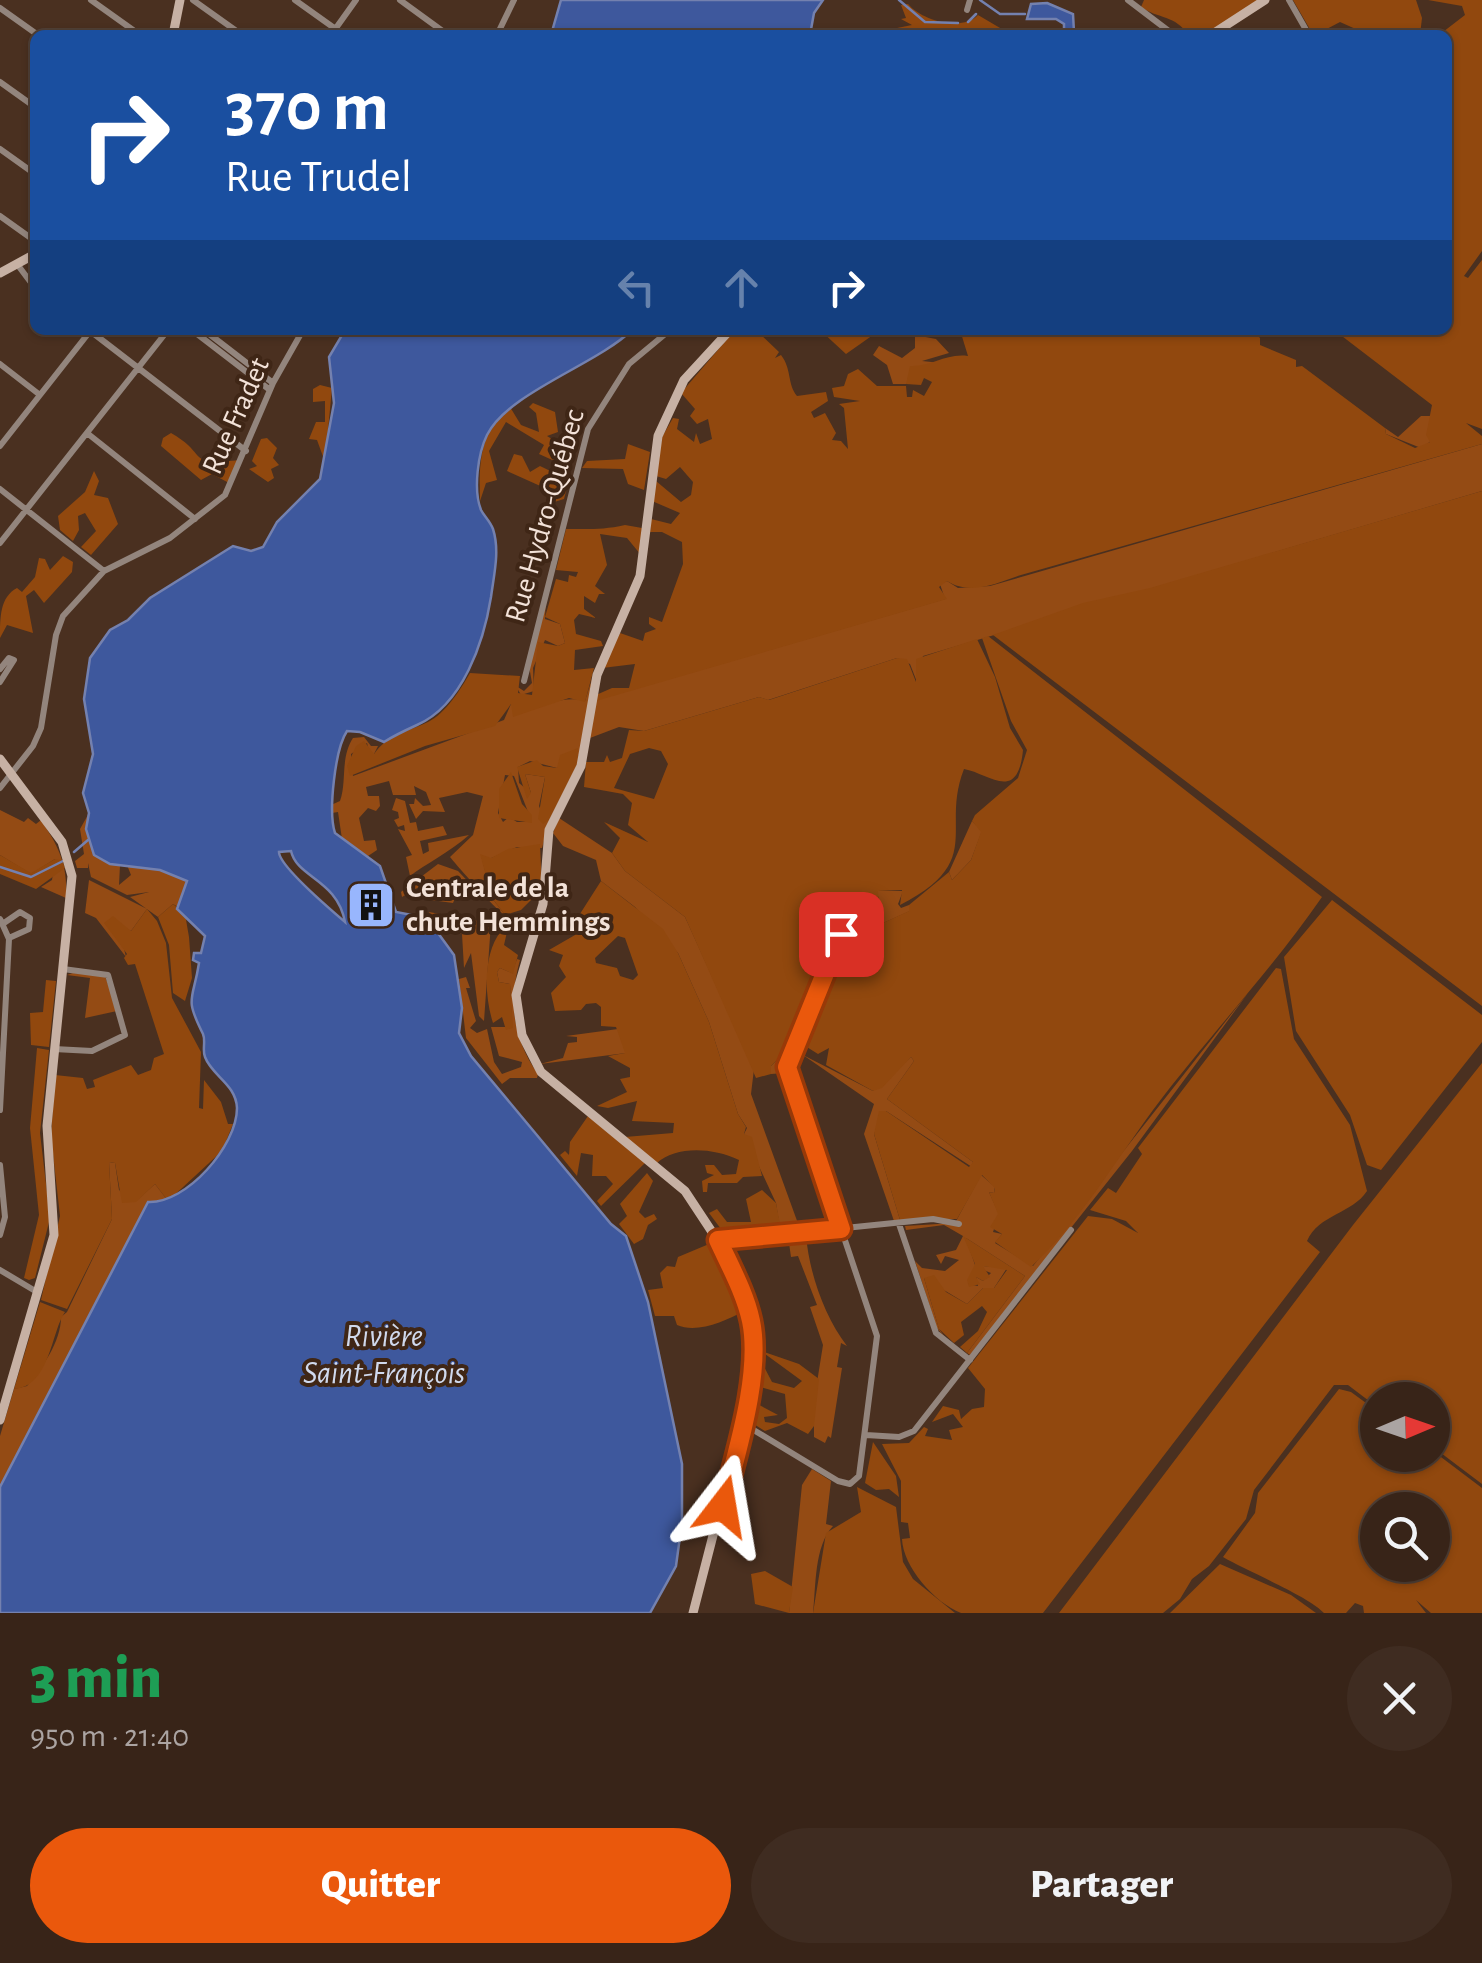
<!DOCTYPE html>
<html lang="fr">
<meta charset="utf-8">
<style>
body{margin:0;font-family:"Alegreya Sans",sans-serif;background:#3f2c21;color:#f1f3f6;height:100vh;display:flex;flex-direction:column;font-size:38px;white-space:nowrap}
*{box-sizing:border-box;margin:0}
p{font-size:32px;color:#aba4a2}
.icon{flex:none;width:55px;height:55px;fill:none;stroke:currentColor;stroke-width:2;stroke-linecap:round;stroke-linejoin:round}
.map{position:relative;height:1613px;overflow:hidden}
.panel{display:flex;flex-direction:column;background:#382418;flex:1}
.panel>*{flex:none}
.banner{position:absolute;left:30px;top:30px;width:1422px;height:305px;border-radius:15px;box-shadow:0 2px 8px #0004,0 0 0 2px #524137;background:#1a4fa0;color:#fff;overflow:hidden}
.needle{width:65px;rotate:88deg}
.tools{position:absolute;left:1360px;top:1382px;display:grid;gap:20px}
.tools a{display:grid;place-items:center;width:90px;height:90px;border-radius:50%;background:#382418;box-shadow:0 2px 8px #0004,0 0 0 2px #524137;font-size:50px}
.pin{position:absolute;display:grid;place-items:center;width:85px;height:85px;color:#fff;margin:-42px;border-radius:20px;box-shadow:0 5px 15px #0006}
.me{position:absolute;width:110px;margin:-55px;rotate:14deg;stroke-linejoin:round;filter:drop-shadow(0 0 8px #0008)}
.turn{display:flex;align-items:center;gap:35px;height:210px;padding:0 30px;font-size:45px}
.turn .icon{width:130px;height:130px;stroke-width:2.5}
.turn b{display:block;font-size:70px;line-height:85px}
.lanes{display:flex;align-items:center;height:95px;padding:0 30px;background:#0003;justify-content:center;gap:50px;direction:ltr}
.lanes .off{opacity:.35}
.round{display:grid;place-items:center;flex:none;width:105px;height:105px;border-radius:52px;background:#3f2c21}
.head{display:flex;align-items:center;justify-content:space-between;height:170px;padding:0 30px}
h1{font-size:60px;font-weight:800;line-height:75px;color:#1e9e55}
.cta{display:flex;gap:20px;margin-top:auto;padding:20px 30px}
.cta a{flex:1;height:115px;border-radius:60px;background:#ea580c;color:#fff;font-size:40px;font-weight:800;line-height:115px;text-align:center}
.cta a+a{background:#3f2c21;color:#f1f3f6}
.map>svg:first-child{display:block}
.green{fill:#944b14;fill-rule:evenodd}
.forest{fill:#91480e;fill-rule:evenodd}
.water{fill:#3e589d;stroke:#7481af;stroke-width:2.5;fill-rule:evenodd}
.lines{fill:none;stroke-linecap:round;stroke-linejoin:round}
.stream{stroke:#7481af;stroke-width:2.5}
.street{stroke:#93857d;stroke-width:6}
.secondary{stroke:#c7b1a4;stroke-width:9}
.route-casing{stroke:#983908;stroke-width:25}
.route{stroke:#ea580c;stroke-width:18}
.labels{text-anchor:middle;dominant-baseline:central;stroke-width:8;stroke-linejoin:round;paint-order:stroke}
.street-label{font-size:30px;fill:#f3e2d8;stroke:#3f2616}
.poi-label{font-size:30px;font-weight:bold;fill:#f3e2d8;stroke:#3f2616;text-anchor:start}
.water-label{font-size:32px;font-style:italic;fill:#d0d9ed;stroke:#3f2616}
</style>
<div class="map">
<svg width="1482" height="1613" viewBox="0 0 1482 1613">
<rect width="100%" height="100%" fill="#4a3020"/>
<!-- green -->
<path class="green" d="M915,335L936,339L949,353L922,361L941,363L923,368L906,384H893L887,365L873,355L879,346L902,358L915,348Z
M1421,416H1430L1431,441L1421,448L1386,434L1385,428L1398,437Z
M1482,444V491L923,656L917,682L910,664L897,658L768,700L759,697L644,731L619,727L590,738L596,700L945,599L940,584L947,581L958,588L990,586Z
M546,596L545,619L560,624L565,643L558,646L545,640L533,668L534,691L521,695L516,686L524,691L532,683L529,666Z
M595,669L581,754L557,768L530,761L518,767L519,783L531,793L525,774L545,777L539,806L545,821L550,819L542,848L517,847L489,859L481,855L492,898L505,915C499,913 458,867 450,857L473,835L483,796L467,792L439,798L445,812L423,811L416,819L409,804H414L415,798L423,806L431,805L426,792L414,786L416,795H393L389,781L366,787L368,796H379L380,806L376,811L368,808L359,818L364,841L375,840L377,850L368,856L342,839L338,812L332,813L331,805L340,801C347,782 340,758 353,738L364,737L371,746H378L374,754H370L367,743L351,754L353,776L504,720L511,704C540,710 563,694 585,701ZM505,775L514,776L532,822H517L509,817L503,822L498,813Z
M396,798L405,801L410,823L416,822L418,831L443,826L447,835L420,841L423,854L429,851L428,843L469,835C450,852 424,865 410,876L406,857L412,855L398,829L405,831L404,825L398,827L394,820L399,818L398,812L392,810Z
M0,810L24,822L28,818L36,824L41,820C59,847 68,865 66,898L41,887L52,880L55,859L31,874L0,855Z
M89,813V840L94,855L120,865L119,885L131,875L127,865L160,870L187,881L178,907L173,904L158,917L130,897L149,892L127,895L91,877L88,863V868H77L75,861L84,854L80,829Z
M559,818L612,853L625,871L685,917L754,1069L751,1094L800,1229L790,1231L783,1224L784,1231L719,1234L780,1228L776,1203L744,1134L747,1128L738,1114L709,1022L678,953L635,907L601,881L596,860L563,846L553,833Z
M972,821L982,831L971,860L952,880L949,872Z
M438,864L458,871L479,893L458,891L453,903L424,899H428L424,884L402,897L401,892Z
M89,880L147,909L131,931L118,924L126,957L96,918L85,913Z
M877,891H903L898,904L901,908L909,905L910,911L861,933L851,947L843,938L851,926H841L784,1052L785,1073L771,1074V1066L781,1056L841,914L881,910Z
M429,912L491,923L484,1021L479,1016L471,953L464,968L462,934L434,922Z
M517,959L520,960C508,1002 513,1039 538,1074L537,1078H510L502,1084L466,1038L459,979L466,977L470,988H466L476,1021L470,1028L477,1033L487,1029L494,1062L502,1074L521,1067L522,1062L499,1056L491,1027H512L510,984L499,982L497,972L500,968L512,973Z
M73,973L105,976L117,1011L85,1018L90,978L67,975Z
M1248,993L1132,1151L970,1355L967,1353L1025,1276L966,1238L976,1268L968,1284L978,1286L976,1277L983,1281L991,1273L981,1269L983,1266L1007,1268L994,1288H983L967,1304L924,1278L939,1329L949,1343L937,1328L915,1261L922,1268L945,1271L959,1260L945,1256L941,1264L936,1255L956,1250L963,1236L944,1225L906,1230L905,1226L955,1223L981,1175L995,1187L994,1193L989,1192L999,1214L993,1232L1002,1234L995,1243L1033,1266Z
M618,1029L626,1053L540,1064L563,1058L568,1043L577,1042V1037L566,1036Z
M803,1055L873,1091L911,1057L914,1061L887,1099L973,1162L972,1167L886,1111L874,1134L900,1220L894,1221L864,1134L874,1104Z
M109,1162L115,1163L119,1190L135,1202L155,1184L168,1201L148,1202L0,1487V1436L14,1389L27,1386C42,1368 61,1342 61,1317L67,1312L112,1219Z
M806,1235C809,1272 824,1316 847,1346L841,1343L837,1367L842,1368L831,1438L828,1436L825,1443L814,1437V1401L823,1345L810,1307L817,1305L798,1256L791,1257L788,1236Z
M812,1469L831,1481L826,1524L833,1526C814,1546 816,1587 813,1613H789L802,1485Z"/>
<!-- forest -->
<path class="forest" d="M1144,0H1259L1205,35H1188C1176,15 1158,19 1141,7Z
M1293,0H1416L1422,18L1420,35H1391L1385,30L1369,35L1340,22L1321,32L1311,31Z
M1428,0H1482V251L1464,276L1468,278L1482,260V429L1466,423L1482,436V444L1021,575C997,583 971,596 947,581L939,587L947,599L596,701V695L612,688H629L635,664L602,668L620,633L643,641L645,633L656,629L649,624V617L662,622L683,564L682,542L662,532H650L651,519L671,524L680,513L652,501L656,481L681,502L691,495L693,482L680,467L666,479L656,476L662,437L673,418L679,419L677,429L694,442L696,433L700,444L712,439L708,419L697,424L690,416L695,409L681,393L735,330H756L779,352L775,358L781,355C792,369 787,384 797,396L826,392L828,401L811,412L814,418L825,413L836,433L832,440L841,441L848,449L844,408L839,404L860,401L834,397L832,388L844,386L848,374L858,369L877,386H906L907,397H912L913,390L924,396L932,382L924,378L921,385L906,384L910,366C932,367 945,353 968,356L960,330H1252L1260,338V345L1296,360V367L1302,366L1385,428L1386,434L1415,448L1430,442L1426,435L1432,405L1334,330H1448V35H1439L1465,15L1462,6Z
M908,4C923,22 964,31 978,15L1012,35H898L897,28L912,25L901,19L906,18L901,5Z
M820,330H872L873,335L846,354Z
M320,385L332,388L325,462L317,440L309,439L316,422H325V401L313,402V389Z
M533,403L555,412L558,432L547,436L574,453L570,468L539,454L544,445L506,422L489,451L497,480L486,483L480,501C479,465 479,430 510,407L521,425L539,432L536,413L529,407Z
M171,433C210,455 184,466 239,460L229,483L212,474L201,480L161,446L163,438Z
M267,438L277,448L273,458L279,465L271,469L274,478L268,482L249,469L257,466L252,461L261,439Z
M628,444L650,452L644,490L628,484L623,469L582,468L587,461L625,459Z
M514,454L522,456L530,472L540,466L569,480L564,499L551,503L547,489L507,471Z
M94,471L99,481L94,495L108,498L118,524L91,555L81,547L96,531L85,513L78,516L79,530L73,541L60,530L58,516L85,492Z
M1482,491V1006L993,635L1083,603L1150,588Z
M625,525L642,528L641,555L627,538L600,534L607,565L595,586L605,594H599L595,603L584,596V609L596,618L579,614L574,620L576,634L601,641L603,646L575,650L574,670L594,668L585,702L569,698L513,717L511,704L495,726L425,746L350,776L347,766L356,746L364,741L374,754C388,734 407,732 428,722C445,714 461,689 470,673L520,676L518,693L532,695L538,642L558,646L565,643L560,624L545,617L556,579L568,582L569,575L576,577L578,572L556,570L566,529C588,529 603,530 625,525Z
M63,556L73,562L72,572L44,603L34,590L26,596L33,633L7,625L0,638C0,617 0,597 17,588L22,592L35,577L39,558L45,559L50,570Z
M988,636L1322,897C1268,975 1210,1034 1153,1110C1114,1163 1079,1223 1031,1267L995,1242L1002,1234L990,1227L998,1214L989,1192L994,1193L995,1188L982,1175L957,1219L900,1220L874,1134L879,1111H886L969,1167L973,1162L887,1099L914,1061L911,1057L882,1088L873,1091L826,1065L829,1048L818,1054L802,1044L801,1035L843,938L851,946L861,933L909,911V905L949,872L952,880L971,860L981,832L972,821L975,815L1018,778L1027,750L1011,721L982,638Z
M977,639L995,677L1010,728L1023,750C1018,804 988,773 964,769C940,830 986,861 900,905L902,890L878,891L879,915L869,919L861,911V920L851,926L840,915L780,1057L771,1066V1074L756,1078L685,917L625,871L612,853L620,838L604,822L648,842L628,825L632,803L623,794L584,787L586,762H604L607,755L610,762L622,758L629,730L644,731L759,697L769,700L897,658L907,659L916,682V659ZM649,748L661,751L668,764L654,799L614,788L630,754Z
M578,748V763L550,819L543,824L538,819L545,777L525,774L531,793L527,799L517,767L537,760L543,766L557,768L560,755Z
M511,772L522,804L532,815V823L499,818V789Z
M540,844L542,889L521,910L505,915L492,898L480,854L491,858L508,849Z
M0,855L31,873L55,859L62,860L65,868L36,889L0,874Z
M601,881L663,929L678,953L709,1022L738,1114L746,1127L744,1134L752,1137L762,1176L743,1177L737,1183H708L707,1192H703L702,1181L714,1175L707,1173L705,1165H714L722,1175L736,1174L739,1160C710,1146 674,1147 657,1163L625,1137L673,1133L674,1123L632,1121L637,1101L608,1108L597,1106L627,1092L620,1079L630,1077V1068L608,1056L625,1053L616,1027L601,1026V1007L596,1003L586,1004L581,1010L555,1011L551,993L566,977L559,966L563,955L549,950L575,935L578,917ZM618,936L625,938L638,975L633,980L620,976L617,968L596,963L595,958Z
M1332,900L1482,1015V1042L1381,1170L1367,1165L1350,1115L1296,1031L1284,957Z
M173,904L185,914L189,937L192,978L185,1001L173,993L169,945L158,917Z
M147,909L157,921L166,943L172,998L201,1052L199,1108L203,1109L204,1080L221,1102L228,1124H233L222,1151L168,1201L155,1184L136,1202L122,1203L115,1163L109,1162L112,1219L67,1309L41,1300L60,1216L51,1136L55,1075L83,1078L87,1089L95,1087L93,1080L131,1065L138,1075L151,1070L154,1058L164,1054L135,964L128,965L124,958L127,954L104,923L113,916L131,931Z
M501,931L507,932L504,945L518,955L513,974L500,968L497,972L499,982L510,984L513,1028L506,1030L502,1017L493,1023C484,995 483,954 501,931Z
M1276,968L1281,969L1294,1039L1350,1125L1367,1191C1352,1214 1319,1214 1307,1241L1320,1252L1043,1613C1024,1613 977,1613 961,1613C935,1603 903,1567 902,1539L910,1538L908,1523L901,1522V1481L882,1444L909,1443L924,1427L928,1429L925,1436L952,1440L949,1430L963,1427L953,1414L932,1422L943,1406L959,1410L961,1419L972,1409L984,1407L985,1389L968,1368L1088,1216L1112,1219L1138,1233L1126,1221L1090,1210L1108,1188L1116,1193L1142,1154L1138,1148Z
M46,980L56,981L49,1047L31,1045L30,1013L43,1012Z
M37,1048L49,1050L40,1133L50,1218L35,1278L29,1280L24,1278L39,1215L30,1128Z
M1482,1063V1484L1433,1447L1432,1400H1378L1377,1407L1348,1385H1334L1254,1490L1246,1519L1209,1566L1192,1579L1180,1599L1163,1613H1059L1353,1225Z
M588,1116L645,1163L601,1206L597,1201L613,1184L606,1176H592L593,1155L581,1153L577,1176L560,1155L565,1151L569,1155L570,1142Z
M647,1173L653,1181L639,1212L645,1218L654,1214L657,1219L648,1225L643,1239L634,1244L619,1224L627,1216L620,1204Z
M762,1190L776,1203L781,1228L724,1233L709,1213L717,1209L727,1222H751L746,1199Z
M963,1236L1025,1276L967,1353L960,1347L978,1331L987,1312L982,1306L961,1322L964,1335L954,1343L939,1329L924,1278L934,1275L946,1292L967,1304L983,1288H994L1007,1270L983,1266L990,1277L983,1281L976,1277L980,1284L969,1287L967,1280L975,1264Z
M709,1244L725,1266L744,1311C725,1321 697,1334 677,1325L674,1316H655L648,1290L663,1288L660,1273L667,1266L675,1267L678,1257Z
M40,1302L65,1312C51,1332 50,1387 14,1389Z
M761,1351L799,1364L819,1379L814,1426L808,1434L787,1423L765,1431L749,1421L752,1401L778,1415L764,1417L765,1422L779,1424L787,1418L785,1394L753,1385L757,1353L772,1382L794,1388L802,1381Z
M1339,1389L1351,1392L1377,1411L1378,1455H1432L1433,1451L1482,1488V1613H1431L1416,1600L1426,1613H1364L1363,1606L1355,1603L1346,1613H1324C1310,1597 1245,1570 1223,1557L1255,1513L1258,1493ZM1378,1510H1432V1565H1378Z
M873,1442L896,1476L899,1497L889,1489L876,1490L865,1483Z
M857,1487L896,1507L903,1562L913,1579L955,1613H813L826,1533L861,1512Z
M1220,1564L1291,1595L1316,1613H1170Z
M765,1571L793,1587L789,1613L755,1604L751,1574Z"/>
<!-- water -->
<path class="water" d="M561,0H823L814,13L810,35H551Z
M1047,3L1073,14L1074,32L1064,35V24L1056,19H1027L1031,4Z
M345,330H632C596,365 509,392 487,435C478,453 473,490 481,510C484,516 490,521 493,529C500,551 494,574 491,597C484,641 463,705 417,725C406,730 395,735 384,742L360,732L347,731C335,749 328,812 335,833L380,866L396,912L427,918L454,955L462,1008L459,1033L471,1056L611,1224L626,1236L648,1302L682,1464V1522L676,1566L650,1613H0V1487L148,1202C186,1204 237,1146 237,1108C236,1084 212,1076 205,1057C202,1050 206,1041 203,1034C184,996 193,1002 199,963L193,960L194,953H201L205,936L177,909L187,881L160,870L110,864L94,855L86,829L89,813L83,793L93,754L84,699L90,658L110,630L128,620L150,598L233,546L251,551L263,547L277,522L320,479L334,403L329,357ZM291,851C297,878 337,879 345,922C331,910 279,866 279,852Z"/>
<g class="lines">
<!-- stream -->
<path class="stream" d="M899,0L925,22L958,23
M980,0L1000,14H1025
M968,22L976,14
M74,852L88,840
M0,867L31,877L63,861"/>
<!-- street -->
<path class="street" d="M91,0L140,35
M193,0L242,35
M295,0L344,35
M400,0L448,35
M1128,0L1174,35
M1289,0L1309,35
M0,8L38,35
M967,10L970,0
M331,35L356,0
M497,35L514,0
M0,82L35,107
M0,149L35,174
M0,216L35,241
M17,264L35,288
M89,330L246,451
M192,330L270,390
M204,330L273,383
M0,364L40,395
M87,433L195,519
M0,446L91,330
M0,489L104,571
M0,543L168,330
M0,669L9,658L14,660L0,682
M524,681L588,429L629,364L670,330
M0,788L33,746L41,728L56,635L63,616L104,571L170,538L225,495L273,383L303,330
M0,919L9,939L0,1110
M4,923L20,912L30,918L29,929L9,938
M54,1049L92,1051L125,1035L108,975L63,969
M0,1165L5,1217L0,1235
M899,1224L936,1333L970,1360
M718,1241L933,1219L959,1224
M0,1270L37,1292
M742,1423L838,1481L850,1484L859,1476L877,1336L787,1067L841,934
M866,1435L899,1437L914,1431L1071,1230"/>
<!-- secondary -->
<path class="secondary" d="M173,35L180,0
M1211,35L1265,0
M0,273L35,254
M0,759L62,842L72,876L47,1126L54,1235L0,1420
M693,1613L742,1423L752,1352L749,1313L718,1241L685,1191L541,1072L522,1035L516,995L543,904L549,830L581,766L597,675L640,576L658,436L684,380L730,330"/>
</g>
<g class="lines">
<!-- route casing -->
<g class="route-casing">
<path id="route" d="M723,1506C736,1454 762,1374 751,1321C745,1293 730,1266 718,1240L841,1229L787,1067L841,934"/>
</g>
<!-- route -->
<use href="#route" class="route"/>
</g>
<!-- icons -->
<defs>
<g id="building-square" transform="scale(2.5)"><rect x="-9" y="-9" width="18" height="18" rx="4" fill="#98b6fd" stroke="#3f2616"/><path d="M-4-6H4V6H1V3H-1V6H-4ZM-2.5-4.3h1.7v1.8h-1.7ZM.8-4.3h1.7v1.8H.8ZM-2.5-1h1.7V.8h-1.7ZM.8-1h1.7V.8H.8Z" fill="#111"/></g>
</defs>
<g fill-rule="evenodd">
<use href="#building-square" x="371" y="905"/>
</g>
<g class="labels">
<!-- street labels -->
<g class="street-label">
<text transform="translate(236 416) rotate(-66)">Rue Fradet</text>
<text transform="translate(545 516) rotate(-74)">Rue Hydro-Québec</text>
</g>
<!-- poi labels -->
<g class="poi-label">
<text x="406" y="888">Centrale de la<tspan x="406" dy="34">chute Hemmings</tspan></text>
</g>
<!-- water labels -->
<g class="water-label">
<text x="384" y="1336">Rivière<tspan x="384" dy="37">Saint-François</tspan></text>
</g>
</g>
</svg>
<div class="tools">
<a><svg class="needle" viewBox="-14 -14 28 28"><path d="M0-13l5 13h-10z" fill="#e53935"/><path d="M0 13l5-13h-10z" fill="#aba4a2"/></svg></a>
<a><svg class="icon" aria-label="search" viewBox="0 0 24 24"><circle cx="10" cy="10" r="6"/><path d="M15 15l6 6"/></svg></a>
</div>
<div class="pin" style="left:841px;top:934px;background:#d93025"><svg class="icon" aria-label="arrive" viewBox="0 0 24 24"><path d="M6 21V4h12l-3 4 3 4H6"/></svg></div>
<svg class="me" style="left:723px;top:1506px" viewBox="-20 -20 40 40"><path d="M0-17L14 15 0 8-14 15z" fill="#ea580c" stroke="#fff" stroke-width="4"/></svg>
<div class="banner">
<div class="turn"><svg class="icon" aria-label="right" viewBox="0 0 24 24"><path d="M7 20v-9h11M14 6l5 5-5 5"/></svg><div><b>370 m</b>Rue Trudel</div></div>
<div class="lanes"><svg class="icon off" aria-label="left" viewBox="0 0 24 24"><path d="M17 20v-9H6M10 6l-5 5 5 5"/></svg><svg class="icon off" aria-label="ahead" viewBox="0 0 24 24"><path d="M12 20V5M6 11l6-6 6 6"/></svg><svg class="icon" aria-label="right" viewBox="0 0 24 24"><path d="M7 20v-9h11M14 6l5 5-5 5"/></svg></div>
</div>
</div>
<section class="panel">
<div class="head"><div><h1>3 min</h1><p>950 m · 21:40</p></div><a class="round"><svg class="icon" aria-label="close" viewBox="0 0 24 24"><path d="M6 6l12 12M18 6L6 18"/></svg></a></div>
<div class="cta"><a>Quitter</a><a>Partager</a></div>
</section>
